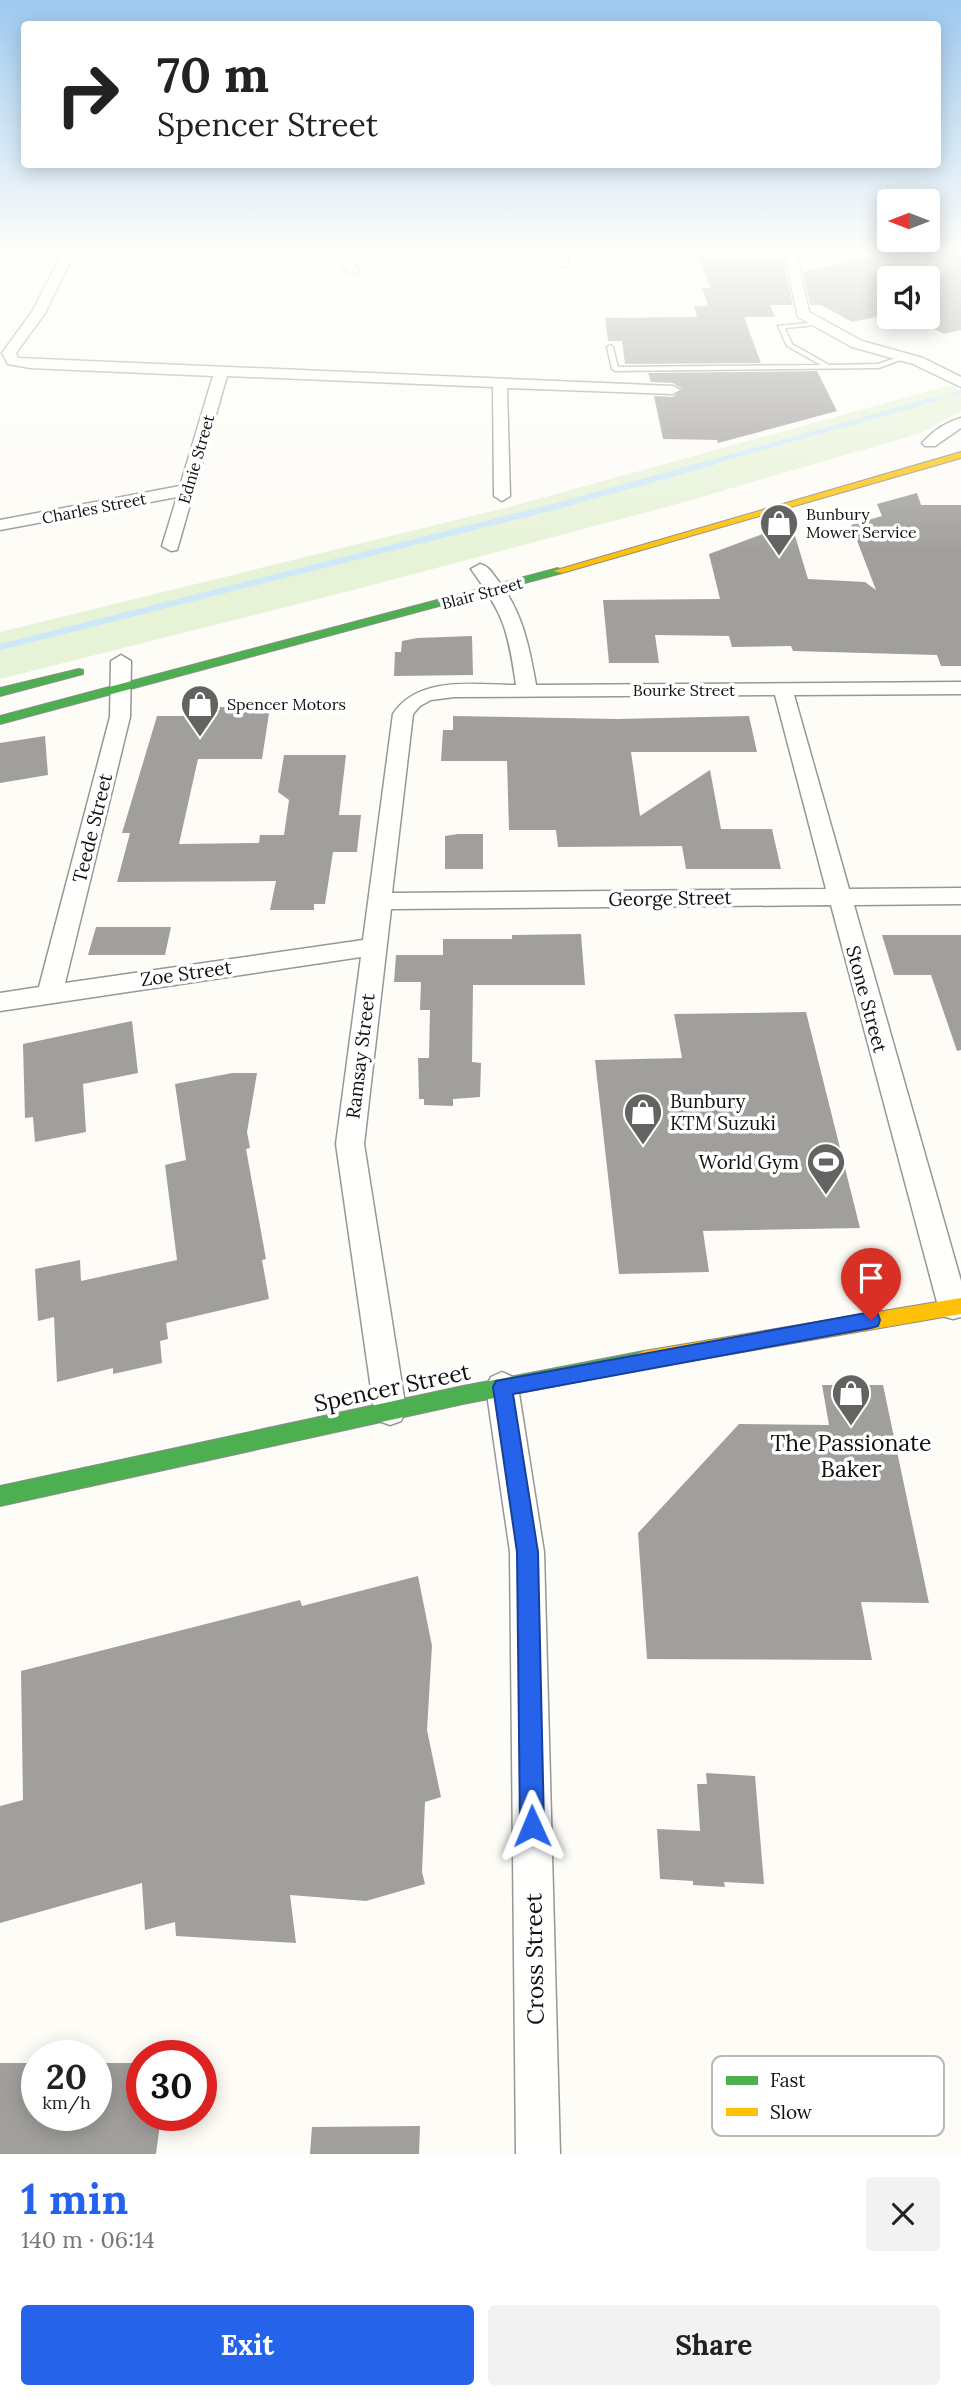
<!DOCTYPE html>
<meta charset="utf-8">
<style>
body{margin:0;font-family:Lora,serif;background:#f2f2f2;color:#222;height:100vh;display:flex;flex-direction:column;font-size:26px;white-space:nowrap}
*{box-sizing:border-box;margin:0}
p{font-size:23px;color:#767676}
.icon{flex:none;width:38px;height:38px;fill:none;stroke:currentColor;stroke-width:2;stroke-linecap:round;stroke-linejoin:round}
.map{position:relative;height:2154px;overflow:hidden}
.side{display:flex;flex-direction:column;background:#fff;flex:1}
.side>*{flex:none}
.guide{position:absolute;left:21px;top:21px;width:920px;height:147px;border-radius:7px;box-shadow:0 4px 18px #0003;background:#fff;color:#222;overflow:hidden}
.needle{width:46px;rotate:270deg}
.controls{position:absolute;left:877px;top:189px;display:grid;gap:14px}
.controls a{display:grid;place-items:center;width:63px;height:63px;border-radius:7px;background:#fff;box-shadow:0 4px 18px #0003;font-size:35px}
.speed{position:absolute;left:21px;top:2040px;display:flex;gap:14px;font-size:35px;font-weight:700;text-align:center}
.speed>*{display:grid;place-content:center;width:91px;height:91px;border-radius:50%;background:#fff;box-shadow:0 4px 18px #0003;line-height:1}
.speed small{font-size:18px;font-weight:400}
.speed .limit{border:10px solid #d22;background:#fff;color:#111}
.pin{position:absolute;display:grid;place-items:center;width:60px;height:60px;color:#fff;margin:-72px -30px;border-radius:50% 50% 50% 0;rotate:-45deg;box-shadow:0 0 7px #0007}
.pin .icon{rotate:45deg}
.me{position:absolute;width:77px;margin:-38px;rotate:359deg;stroke-linejoin:round;filter:drop-shadow(0 0 5px #0008)}
.turn{display:flex;align-items:center;gap:24px;height:147px;padding:0 21px;font-size:32px}
.turn .icon{width:91px;height:91px;stroke-width:2.5}
.turn b{display:block;font-size:49px;line-height:60px}
.round{display:grid;place-items:center;flex:none;width:74px;height:74px;border-radius:7px;background:#f2f2f2}
.headline{display:flex;align-items:center;justify-content:space-between;height:119px;padding:0 21px}
h1{font-size:42px;font-weight:700;line-height:52px;color:#2563eb}
.action{display:flex;gap:14px;margin-top:auto;padding:14px 21px}
.action a{flex:1;height:80px;border-radius:7px;background:#2563eb;color:#fff;font-size:28px;font-weight:700;line-height:80px;text-align:center}
.action a+a{background:#f2f2f2;color:#222}
.map>svg:first-child{display:block}
.green{fill:#e7f3d7}
.lines{fill:none;stroke-linecap:round;stroke-linejoin:round}
.stream-far1{stroke:#cde8f7;stroke-width:4.5}
.stream{stroke:#cde8f7;stroke-width:6}
.building{fill:#a19f9c}
.lane-casing{stroke:#979795;stroke-width:3}
.street-casing{stroke:#979795;stroke-width:3}
.fast-casing{stroke:#8e8d8b;stroke-width:2}
.slow-casing{stroke:#8e8d8b;stroke-width:2}
.lane{fill:#fffffe;fill-rule:evenodd}
.street{fill:#fffffe;fill-rule:evenodd}
.fast{fill:#4caf50;fill-rule:evenodd}
.slow{fill:#ffc107;fill-rule:evenodd}
.route{fill:#2563eb;stroke:#184099;stroke-width:2}
.labels{text-anchor:middle;dominant-baseline:central;stroke-width:7;stroke-linejoin:round;paint-order:stroke}
.far-street-label{font-size:16px;fill:#111;stroke:#fff}
.far-poi-label{font-size:16px;fill:#111;stroke:#fff;text-anchor:start}
.street-label{font-size:19px;fill:#111;stroke:#fff}
.poi-label{font-size:19px;fill:#111;stroke:#fff;text-anchor:start}
.near-street-label{font-size:23px;fill:#111;stroke:#fff}
.near-poi-label{font-size:23px;fill:#111;stroke:#fff}
.key{fill:#fff;stroke:#b8b8b8;stroke-width:2}
.key-label{font-size:19px;fill:#111}
</style>
<div class="map">
<svg width="961" height="2154" viewBox="0 0 961 2154">
<rect width="100%" height="100%" fill="#fdfcf7"/>
<!-- green -->
<path class="green" d="M951,385L961,392V411L921,433L670,506L361,588L0,679V632L509,507Z"/>
<g class="lines">
<!-- stream-far1 -->
<path class="stream-far1" d="M953,394L961,392
M708,463L936,399"/>
<!-- stream -->
<path class="stream" d="M0,647L557,506L714,462"/>
</g>
<!-- building -->
<path class="building" d="M894,252H961V330L944,334L910,317H928V278H889V314L852,322L821,305H810L803,272Z
M782,257L793,305H770L775,317H744L761,363L625,364L622,341H608L605,318L697,317L694,306H708L702,288H710L699,258Z
M817,371L837,411L718,443L717,440L663,439L654,396L673,397L682,389L673,383L651,382L648,373Z
M917,493L921,505H961V666H941L937,655L793,651L791,646L732,647L729,636L655,635L659,663H609L603,600L720,599L709,554L779,528L793,529L808,579L865,582L876,590L851,525L882,516L877,504Z
M472,636L473,675L394,676L395,652H401L402,641L417,638Z
M207,707H270L262,759H198L179,844L259,843L260,835H284L289,800L278,792L284,755H346L339,815H361L357,852H333L325,904H314V910H270L276,881L117,882L130,833H122L157,716H193Z
M453,716L617,719L749,716L757,752H631L640,816L710,770L721,829H772L781,869H686L682,846L558,847L556,830H509L507,761H441L443,730H453Z
M45,736L48,775L0,783V743Z
M458,834H483V869H445V836Z
M96,927H171L165,955H88Z
M581,934L585,985H473L472,1062L481,1063L480,1097L453,1099V1106L424,1105V1099H419L418,1058H429L430,1010H420L421,982H394L396,955H443V939H512V935Z
M882,935H961V1050L957,1051L931,975H894Z
M806,1012L860,1228L703,1231L709,1272L619,1274L595,1060L682,1058L674,1014Z
M132,1021L138,1073L83,1084L86,1132L35,1142L33,1117L25,1118L23,1044Z
M232,1073H257L247,1132L250,1148L246,1149L266,1259L262,1260L269,1299L166,1323L168,1339L160,1341L162,1363L113,1374V1368L57,1382L54,1317L38,1321L35,1269L80,1260L81,1281L177,1260L165,1165L186,1160L175,1084Z
M822,1385H883L929,1603L861,1602L872,1660L647,1659L638,1533L739,1424L829,1425Z
M418,1576L432,1646L427,1730L441,1797L425,1802L422,1872L425,1884L366,1901L290,1895L296,1943L176,1936L175,1922L145,1930L142,1883L0,1923V1806L23,1800L21,1671L300,1600L302,1606Z
M706,1773L755,1776L764,1884L724,1882L725,1887L693,1885V1881L660,1879L657,1829L700,1831L697,1784H707Z
M0,2063H37V2116H96V2063H142V2116H161L156,2154H0Z
M420,2126L419,2154H310L312,2127Z"/>
<g class="lines">
<!-- lane casing -->
<g class="lane-casing">
<path id="lane" d="M818,322L816,325L785,328L792,344L829,365L878,364L905,355L908,357L879,368L615,371L612,369L607,347L610,345L613,347L618,367L821,365L787,346L778,326Z"/>
</g>
<!-- street casing -->
<g class="street-casing">
<path id="street" d="M63,252H75L45,313L16,353L18,358L673,386L680,390L673,394L507,388L510,496L502,501L494,496L493,387L227,376L177,550L171,551L162,546L177,497L0,530V520L180,486L213,376L30,368L8,364L2,353L32,312Z
M339,252H351L350,258L359,270L357,273H349L338,258Z
M556,252H568V266H560Z
M784,252H796L809,312L862,341L923,358L961,377V387L913,364L852,347L798,317Z
M961,418V428L935,446H925L922,443C933,431 946,422 961,418Z
M480,564C488,566 491,571 496,578C522,610 529,645 536,685L961,682V694L794,695L849,889L961,888V904L854,905L961,1281V1317L953,1319L942,1316L938,1306L831,905L391,909L364,1144L406,1410L401,1421L390,1425L379,1421L374,1410L336,1144L361,957L0,1011V993L39,987L110,717L111,661L121,655L131,661L130,717L65,983L363,940L393,714C419,675 475,685 516,685C508,629 504,615 471,569ZM775,695L826,889L392,893L413,714L420,706L431,700L454,697Z
M502,1372L513,1377L518,1387L544,1552L560,2154H516L510,1552L486,1387L491,1377Z"/>
</g>
<!-- fast casing -->
<g class="fast-casing">
<path id="fast" d="M558,568L563,571L562,573L0,724V716Z
M79,669L83,670V674L0,696V688Z
M644,1351L651,1354L653,1360L651,1366L644,1369L463,1404L0,1506V1486L463,1386Z"/>
</g>
<!-- slow casing -->
<g class="slow-casing">
<path id="slow" d="M961,452V458L562,573L553,571Z
M961,1298V1314L644,1369L637,1366L635,1360L637,1354L644,1351Z"/>
</g>
<!-- lane -->
<use href="#lane" class="lane"/>
<!-- street -->
<use href="#street" class="street"/>
<!-- fast -->
<use href="#fast" class="fast"/>
<!-- slow -->
<use href="#slow" class="slow"/>
</g>
<!-- sky -->
<linearGradient id="sky" x2="0" y2="1"><stop stop-color="#9dc9ee"/><stop offset="0.45" stop-color="#fefefb"/><stop offset="1" stop-color="#fefefb" stop-opacity="0"/></linearGradient>
<rect width="961" height="554" fill="url(#sky)"/>
<!-- route -->
<path class="route" d="M871,1312L878,1314L880,1320L878,1326L871,1328L513,1394L538,1552L544,1826L540,1834L532,1837L524,1834L520,1826L517,1552L493,1387L496,1381Z"/>
<!-- icons -->
<defs>
<g id="shop-pin" transform="scale(2.0125)"><path d="M0 17L-7.5 6A9.5 9.5 0 1 1 7.5 6Z" fill="#646362" stroke="#fff"/><path d="M-5-2.5h2.3a2.7 3.5 0 0 1 5.4 0H5L5.5 6h-11ZM-1.5-2.5h3a1.5 2.3 0 0 0-3 0Z" fill="#fff"/></g>
<g id="stadium-pin" transform="scale(2.0125)"><path d="M0 17L-7.5 6A9.5 9.5 0 1 1 7.5 6Z" fill="#646362" stroke="#fff"/><path d="M0-5a6.5 5 0 1 0 0 10a6.5 5 0 1 0 0-10ZM-3.5-1.8h7v3.6h-7Z" fill="#fff"/></g>
</defs>
<g fill-rule="evenodd">
<use href="#shop-pin" x="779" y="523"/>
<use href="#shop-pin" x="200" y="704"/>
<use href="#shop-pin" x="643" y="1112"/>
<use href="#stadium-pin" x="826" y="1162"/>
<use href="#shop-pin" x="851" y="1393"/>
</g>
<g class="labels">
<!-- far-street labels -->
<g class="far-street-label">
<text transform="translate(196 459) rotate(-74)">Ednie Street</text>
<text transform="translate(94 508) rotate(-11)">Charles Street</text>
<text transform="translate(482 593) rotate(-15)">Blair Street</text>
<text x="684" y="690">Bourke Street</text>
</g>
<!-- far-poi labels -->
<g class="far-poi-label">
<text x="806" y="514">Bunbury<tspan x="806" dy="18">Mower Service</tspan></text>
<text x="227" y="704">Spencer Motors</text>
</g>
<!-- street labels -->
<g class="street-label">
<text transform="translate(92 828) rotate(-76)">Teede Street</text>
<text transform="translate(670 898) rotate(-1)">George Street</text>
<text transform="translate(186 973) rotate(-8)">Zoe Street</text>
<text transform="translate(867 999) rotate(75)">Stone Street</text>
<text transform="translate(360 1056) rotate(-83)">Ramsay Street</text>
</g>
<!-- poi labels -->
<g class="poi-label">
<text x="670" y="1101">Bunbury<tspan x="670" dy="22">KTM Suzuki</tspan></text>
<text x="799" y="1162" text-anchor="end">World Gym</text>
</g>
<!-- near-street labels -->
<g class="near-street-label">
<text transform="translate(392 1387) rotate(-12)">Spencer Street</text>
<text transform="translate(534 1959) rotate(-91)">Cross Street</text>
</g>
<!-- near-poi labels -->
<g class="near-poi-label">
<text x="851" y="1442">The Passionate<tspan x="851" dy="26">Baker</tspan></text>
</g>
</g>
<!-- legend -->
<rect x="712" y="2056" width="232" height="80" rx="10" class="key"/>
<rect x="726" y="2076" width="32" height="9" fill="#4caf50"/>
<rect x="726" y="2108" width="32" height="8" fill="#ffc107"/>
<g class="key-label">
<text x="770" y="2087">Fast</text>
<text x="770" y="2119">Slow</text>
</g>
</svg>
<div class="controls">
<a><svg class="needle" viewBox="-14 -14 28 28"><path d="M0-13l5 13h-10z" fill="#e53935"/><path d="M0 13l5-13h-10z" fill="#767676"/></svg></a>
<a><svg class="icon" aria-label="sound" viewBox="0 0 24 24"><path d="M4 9h4l5-4v14l-5-4H4zM17 9q2 3 0 6"/></svg></a>
</div>
<div class="speed"><div>20<small>km/h</small></div><div class="limit">30</div></div>
<div class="pin" style="left:871px;top:1320px;background:#d93025"><svg class="icon" aria-label="arrive" viewBox="0 0 24 24"><path d="M6 21V4h12l-3 4 3 4H6"/></svg></div>
<svg class="me" style="left:532px;top:1826px" viewBox="-20 -20 40 40"><path d="M0-17L14 15 0 8-14 15z" fill="#2563eb" stroke="#fff" stroke-width="4"/></svg>
<div class="guide">
<div class="turn"><svg class="icon" aria-label="right" viewBox="0 0 24 24"><path d="M7 20v-9h11M14 6l5 5-5 5"/></svg><div><b>70 m</b>Spencer Street</div></div>
</div>
</div>
<section class="side">
<div class="headline"><div><h1>1 min</h1><p>140 m · 06:14</p></div><a class="round"><svg class="icon" aria-label="close" viewBox="0 0 24 24"><path d="M6 6l12 12M18 6L6 18"/></svg></a></div>
<div class="action"><a>Exit</a><a>Share</a></div>
</section>
